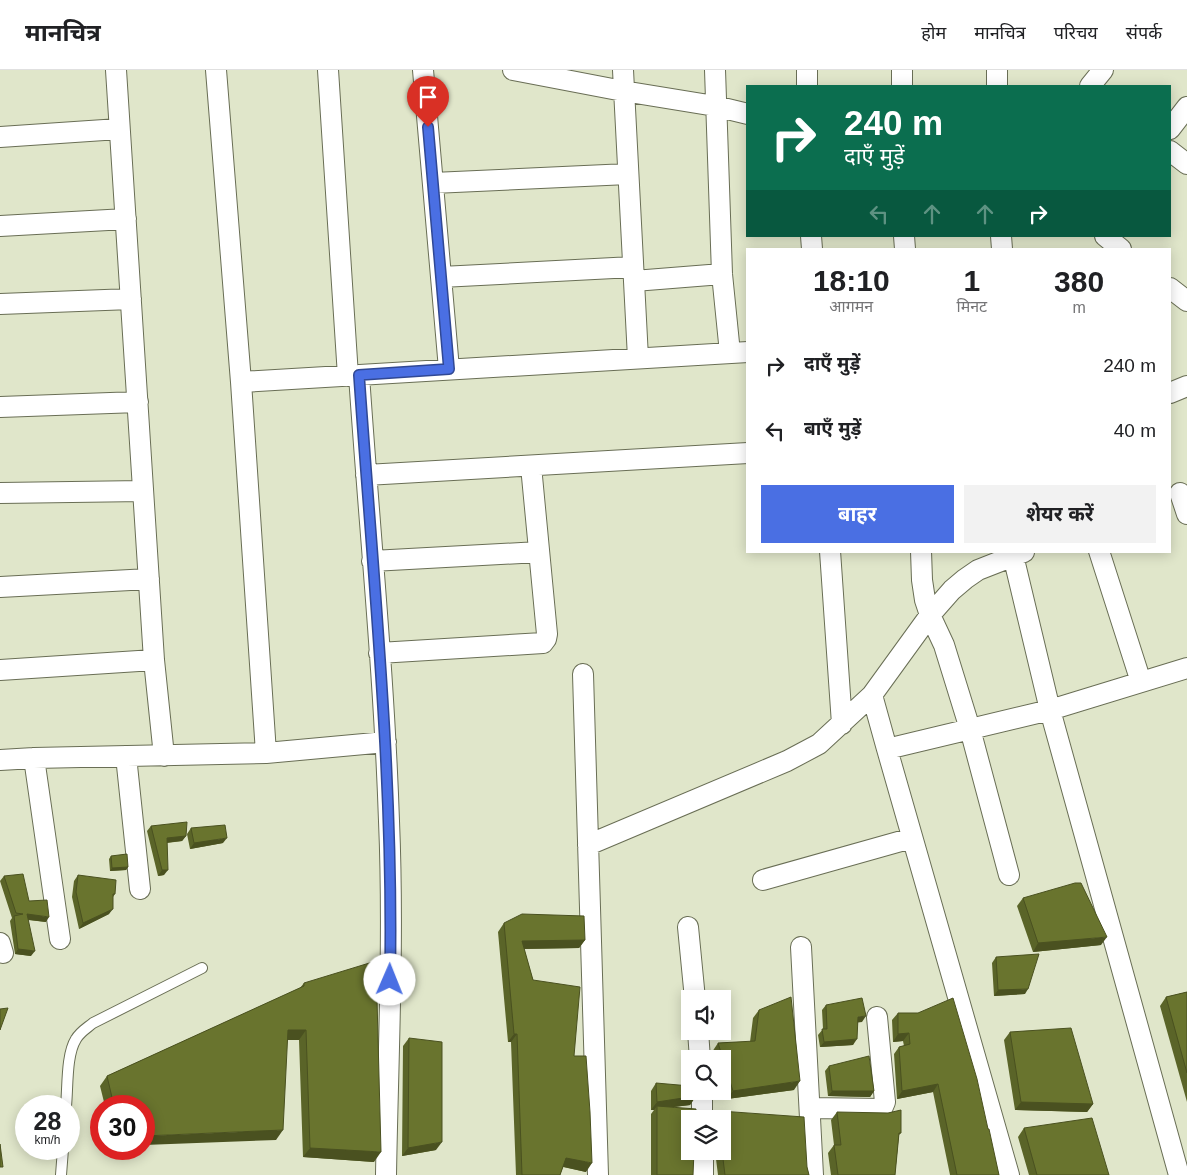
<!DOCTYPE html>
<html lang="hi">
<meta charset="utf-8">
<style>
body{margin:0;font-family:Arial,"Noto Sans Devanagari",sans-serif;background:#f2f2f2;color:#202124;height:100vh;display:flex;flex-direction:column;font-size:19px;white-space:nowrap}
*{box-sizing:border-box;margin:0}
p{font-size:16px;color:#757577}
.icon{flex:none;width:28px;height:28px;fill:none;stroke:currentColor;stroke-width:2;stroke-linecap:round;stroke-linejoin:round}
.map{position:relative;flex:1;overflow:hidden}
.panel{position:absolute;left:746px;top:178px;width:425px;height:305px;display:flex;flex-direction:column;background:#fff;border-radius:0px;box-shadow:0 2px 12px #0003}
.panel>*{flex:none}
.top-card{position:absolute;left:746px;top:15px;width:425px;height:152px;border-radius:0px;box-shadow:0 2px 12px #0003;background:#0b6e4f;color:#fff;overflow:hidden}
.buttons{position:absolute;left:681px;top:920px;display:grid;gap:10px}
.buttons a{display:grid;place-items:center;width:50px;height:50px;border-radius:0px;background:#fff;box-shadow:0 2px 12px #0003;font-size:25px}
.speed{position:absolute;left:15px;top:1025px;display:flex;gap:10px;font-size:25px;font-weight:700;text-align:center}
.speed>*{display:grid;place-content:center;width:65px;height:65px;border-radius:50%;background:#fff;box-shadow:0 2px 12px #0003;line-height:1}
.speed small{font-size:12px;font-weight:400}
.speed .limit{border:8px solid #d22;background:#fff;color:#111}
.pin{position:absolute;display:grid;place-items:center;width:42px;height:42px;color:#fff;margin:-51px -21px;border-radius:50% 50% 50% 0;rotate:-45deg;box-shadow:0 0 5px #0007}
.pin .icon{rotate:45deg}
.me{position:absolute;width:55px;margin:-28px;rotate:1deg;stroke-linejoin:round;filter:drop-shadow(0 0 4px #0008)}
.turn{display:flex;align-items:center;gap:18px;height:105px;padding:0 15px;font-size:22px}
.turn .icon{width:65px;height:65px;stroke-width:2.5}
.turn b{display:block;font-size:35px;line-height:42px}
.lanes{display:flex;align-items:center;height:48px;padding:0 15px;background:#0003;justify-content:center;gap:25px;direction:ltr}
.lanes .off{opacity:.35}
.eta{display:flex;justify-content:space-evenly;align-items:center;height:85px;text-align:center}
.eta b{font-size:30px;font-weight:700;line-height:35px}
.action{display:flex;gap:10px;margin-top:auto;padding:10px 15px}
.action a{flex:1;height:58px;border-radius:0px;background:#4a6fe3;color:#fff;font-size:20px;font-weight:700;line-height:58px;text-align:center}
.action a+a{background:#f2f2f2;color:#202124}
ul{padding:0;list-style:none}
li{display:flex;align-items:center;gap:15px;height:65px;padding:0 15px}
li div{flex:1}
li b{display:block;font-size:19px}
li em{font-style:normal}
header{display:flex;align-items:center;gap:30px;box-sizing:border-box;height:70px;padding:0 25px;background:#fff;border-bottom:1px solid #e0e0e0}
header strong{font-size:24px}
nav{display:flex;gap:28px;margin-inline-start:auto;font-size:18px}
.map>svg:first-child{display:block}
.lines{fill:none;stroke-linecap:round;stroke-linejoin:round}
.lane-casing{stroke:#696e55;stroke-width:12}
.street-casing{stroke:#696e55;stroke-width:22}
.lane{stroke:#fff;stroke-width:10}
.street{stroke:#fff;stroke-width:20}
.wall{fill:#5a6428}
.shaded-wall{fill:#4a5120}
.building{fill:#69742e;stroke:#4a5120}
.route-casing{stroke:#304894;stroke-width:12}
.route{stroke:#4a6fe3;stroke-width:9}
</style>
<header>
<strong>मानचित्र</strong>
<nav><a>होम</a><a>मानचित्र</a><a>परिचय</a><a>संपर्क</a></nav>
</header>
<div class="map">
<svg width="1187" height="1105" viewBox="0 0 1187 1105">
<rect width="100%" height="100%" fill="#e0e6ca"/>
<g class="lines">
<!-- lane casing -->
<g class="lane-casing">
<path id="lane" d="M66,1036C68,1017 66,985 76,969C80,962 87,958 93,953L202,898
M61,1105L63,1079"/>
</g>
<!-- street casing -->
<g class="street-casing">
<path id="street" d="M116,0L154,590L164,686
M216,0L241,312L266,683
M328,0L348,306
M423,0L449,299
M513,0L623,21L715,36L748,44
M623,0L638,288
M715,0L722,204L730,283
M807,16V0
M902,16V0
M997,16V0
M1090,16L1103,0
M1170,59L1187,37
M0,67L119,59
M1170,81L1187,94
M433,113L628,104
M0,156L126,149
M811,166L812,179
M904,166L905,179
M1001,166L1002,179
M1105,166L1121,179
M441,207L633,197
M634,211L722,204
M1170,218L1187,231
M0,234L131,229
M359,305C369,454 384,602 389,751C394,869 388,987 386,1105
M241,312L748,282
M1170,323L1187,316
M0,337L138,332
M366,405L748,383
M0,423L143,421
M1180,423L1187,444
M830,481L842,654
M921,481L922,510L925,530L930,545L944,575L970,659L1009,805
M1099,481L1141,612
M372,491L539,482
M0,517L149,509
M379,583L543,573L546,569L547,564L531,396
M0,600L154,590
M583,604L598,1105
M887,679L872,625L930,545L952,520L965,509L978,500L1024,482
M126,686L140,819
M34,688L60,869
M0,690L34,688L266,683L386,672
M588,775L787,691L819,674L872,625
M763,810L912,768
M688,857L695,929
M0,873L3,883
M801,877L813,1105
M698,961L700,989
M702,1021V1049
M810,1038L882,1039L885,1032L877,947
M703,1081V1105
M1009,1105L887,679L1050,640L1012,481
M1179,1105L1050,640L1187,598"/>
</g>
<!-- lane -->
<use href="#lane" class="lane"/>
<!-- street -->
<use href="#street" class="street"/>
</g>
<!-- wall -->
<path class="wall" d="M151,756L186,766L182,771L167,773L164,805L158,806L147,761Z
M191,758L223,773L190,779L187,764Z
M111,786L128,797L126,800L110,801L109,789Z
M78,805L115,824L113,827L109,844L79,859L72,827L74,811Z
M4,806L29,831L46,852L28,850L31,886L15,884L10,851L12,848L0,811Z
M1023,828L1101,875L1033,882L1017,836Z
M504,853L585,870L579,878L524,879L533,910L574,986L586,1102L563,1097L560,1105H516L511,972H508L498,862Z
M996,887L1025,924L994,926L992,893Z
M304,913L374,1092L303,1087L299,970H287L276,1070L144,1036H105L100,1016L107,1006L300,918Z
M1187,922V1032L1160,936L1166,927Z
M826,935L862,952H858L853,975L820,977L818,965L823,959L822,940Z
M759,940L794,1020L727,1029L722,1014V989H715L712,982L718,973L750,972L753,948Z
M898,943L988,1059L999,1105H950L933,1022L897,1029L894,984L899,977L904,976L903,971L893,972L892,950Z
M1010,962L1093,1034L1087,1042L1015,1040L1004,970Z
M409,968L436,1080L402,1086L403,976Z
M829,996L874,1021L870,1027L828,1026L825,1001Z
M656,1013L696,1026L690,1035L674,1037L693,1105H651V1044L654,1040H651V1021Z
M720,1041L807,1097L809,1105H718L715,1081H722V1049H714Z
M837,1042L901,1063L899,1065L895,1105H831L828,1083L834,1075L831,1050Z
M1024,1058L1109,1105H1029L1018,1067Z"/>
<!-- shaded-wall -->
<path class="shaded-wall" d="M186,766L182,771L163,773L167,768Z
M227,768L223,773L190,779L194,773Z
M128,797L126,800L110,801L112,798Z
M162,800H168L164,805L158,806Z
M113,839L109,844L79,859L83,853Z
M27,844L49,847L46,852L23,849Z
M1107,867L1101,875L1033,882L1038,873Z
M585,870L579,878L516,879L522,871Z
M18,879L35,881L31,886L15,884Z
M1028,919L1025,924L994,926L998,920Z
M866,946L862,952L854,953L858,947Z
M288,960H306L299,970H281Z
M909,963L903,971L893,972L898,964Z
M514,964H517L511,972H508Z
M857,969L853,975L820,977L824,972Z
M800,1011L794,1020L727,1029L733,1021Z
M938,1014L933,1022L897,1029L902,1021Z
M832,1021H874L870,1027L828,1026Z
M696,1026L690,1035L657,1039V1036L654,1040H651L657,1032Z
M1021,1032L1093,1034L1087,1042L1015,1040Z
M283,1060L276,1070L144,1075V1066Z
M442,1072L436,1080L402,1086L408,1078Z
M310,1078L381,1082L374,1092L303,1087Z
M566,1088L592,1093L586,1102L560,1096Z"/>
<!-- building -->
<path class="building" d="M187,752L186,766L167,768L168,800H162L151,756Z
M225,755L227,768L194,773L191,758Z
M127,784L128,797L112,798L111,786Z
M23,804L29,831L47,830L49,847L27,844L35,881L18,879L14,846L23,844L16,843L4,806Z
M78,805L116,810L115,824H113V839L83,853L76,822Z
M1075,813H1081L1107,867L1038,873L1023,828Z
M522,844L584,846L585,870L522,871L533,910L580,917L574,986H586L590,1042L592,1093L566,1088L560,1105H522L517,964H514L504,853Z
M1039,884L1028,919L998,920L996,887Z
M376,891L381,1082L310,1078L306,960H288L283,1060L144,1066V1036H114L107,1006L304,916V913Z
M1187,922V1003L1166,927Z
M791,927L800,1011L733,1021L718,973L755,971L759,940Z
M862,928L866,946L858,947L857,969L824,972L822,959H827L826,935Z
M953,928L977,1009L988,1059H989L999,1105H957L938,1014L902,1021L899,977L910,974L909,963L898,964V943H918Z
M8,938L0,960V939Z
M1071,958L1093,1034L1021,1032L1010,962Z
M409,968L442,972V1072L408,1078Z
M869,986L874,1021H832L829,996Z
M656,1013L690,1016V1021H696V1026L657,1032Z
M657,1036L696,1039L695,1049H690V1081H694L693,1105H657Z
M901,1040V1063H899L895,1105H838L834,1075H841L837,1042L888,1043Z
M720,1041L804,1047L807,1097L809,1105H725L722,1081V1049H716Z
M1092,1048L1109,1105H1037L1024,1058Z
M0,1074L3,1097H0Z"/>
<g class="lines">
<!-- route casing -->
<g class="route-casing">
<path id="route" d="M390,910C394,708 373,507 359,305L449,299L428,57"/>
</g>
<!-- route -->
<use href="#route" class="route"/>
</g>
</svg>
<div class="buttons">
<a><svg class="icon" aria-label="sound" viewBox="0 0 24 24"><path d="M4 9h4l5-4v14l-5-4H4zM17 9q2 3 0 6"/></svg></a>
<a><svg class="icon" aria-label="search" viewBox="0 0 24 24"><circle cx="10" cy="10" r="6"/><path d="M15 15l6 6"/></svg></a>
<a><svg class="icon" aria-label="layers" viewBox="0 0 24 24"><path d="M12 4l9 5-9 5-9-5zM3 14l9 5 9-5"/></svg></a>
</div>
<div class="speed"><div>28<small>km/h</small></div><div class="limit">30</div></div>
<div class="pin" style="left:428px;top:57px;background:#d93025"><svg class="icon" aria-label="arrive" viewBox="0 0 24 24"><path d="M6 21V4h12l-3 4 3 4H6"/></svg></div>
<svg class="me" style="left:390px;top:910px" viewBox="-20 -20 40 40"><circle r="19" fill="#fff"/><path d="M0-13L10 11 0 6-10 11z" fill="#4a6fe3"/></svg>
<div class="top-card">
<div class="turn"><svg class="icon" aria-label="right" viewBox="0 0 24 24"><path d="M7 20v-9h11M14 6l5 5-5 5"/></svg><div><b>240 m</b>दाएँ मुड़ें</div></div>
<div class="lanes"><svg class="icon off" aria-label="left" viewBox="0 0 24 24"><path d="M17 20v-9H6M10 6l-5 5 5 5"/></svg><svg class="icon off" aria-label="ahead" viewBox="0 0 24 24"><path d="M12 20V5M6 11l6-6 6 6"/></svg><svg class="icon off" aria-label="ahead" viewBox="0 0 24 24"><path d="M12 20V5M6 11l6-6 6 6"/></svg><svg class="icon" aria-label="right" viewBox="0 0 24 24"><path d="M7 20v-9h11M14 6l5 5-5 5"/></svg></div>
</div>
<section class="panel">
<div class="eta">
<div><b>18:10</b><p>आगमन</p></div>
<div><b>1</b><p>मिनट</p></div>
<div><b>380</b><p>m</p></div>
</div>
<ul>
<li><svg class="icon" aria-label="right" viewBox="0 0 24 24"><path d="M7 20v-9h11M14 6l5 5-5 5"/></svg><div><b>दाएँ मुड़ें</b></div><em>240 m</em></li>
<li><svg class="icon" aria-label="left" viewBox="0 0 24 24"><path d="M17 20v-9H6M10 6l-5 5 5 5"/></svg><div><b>बाएँ मुड़ें</b></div><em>40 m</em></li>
</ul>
<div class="action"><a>बाहर</a><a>शेयर करें</a></div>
</section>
</div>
